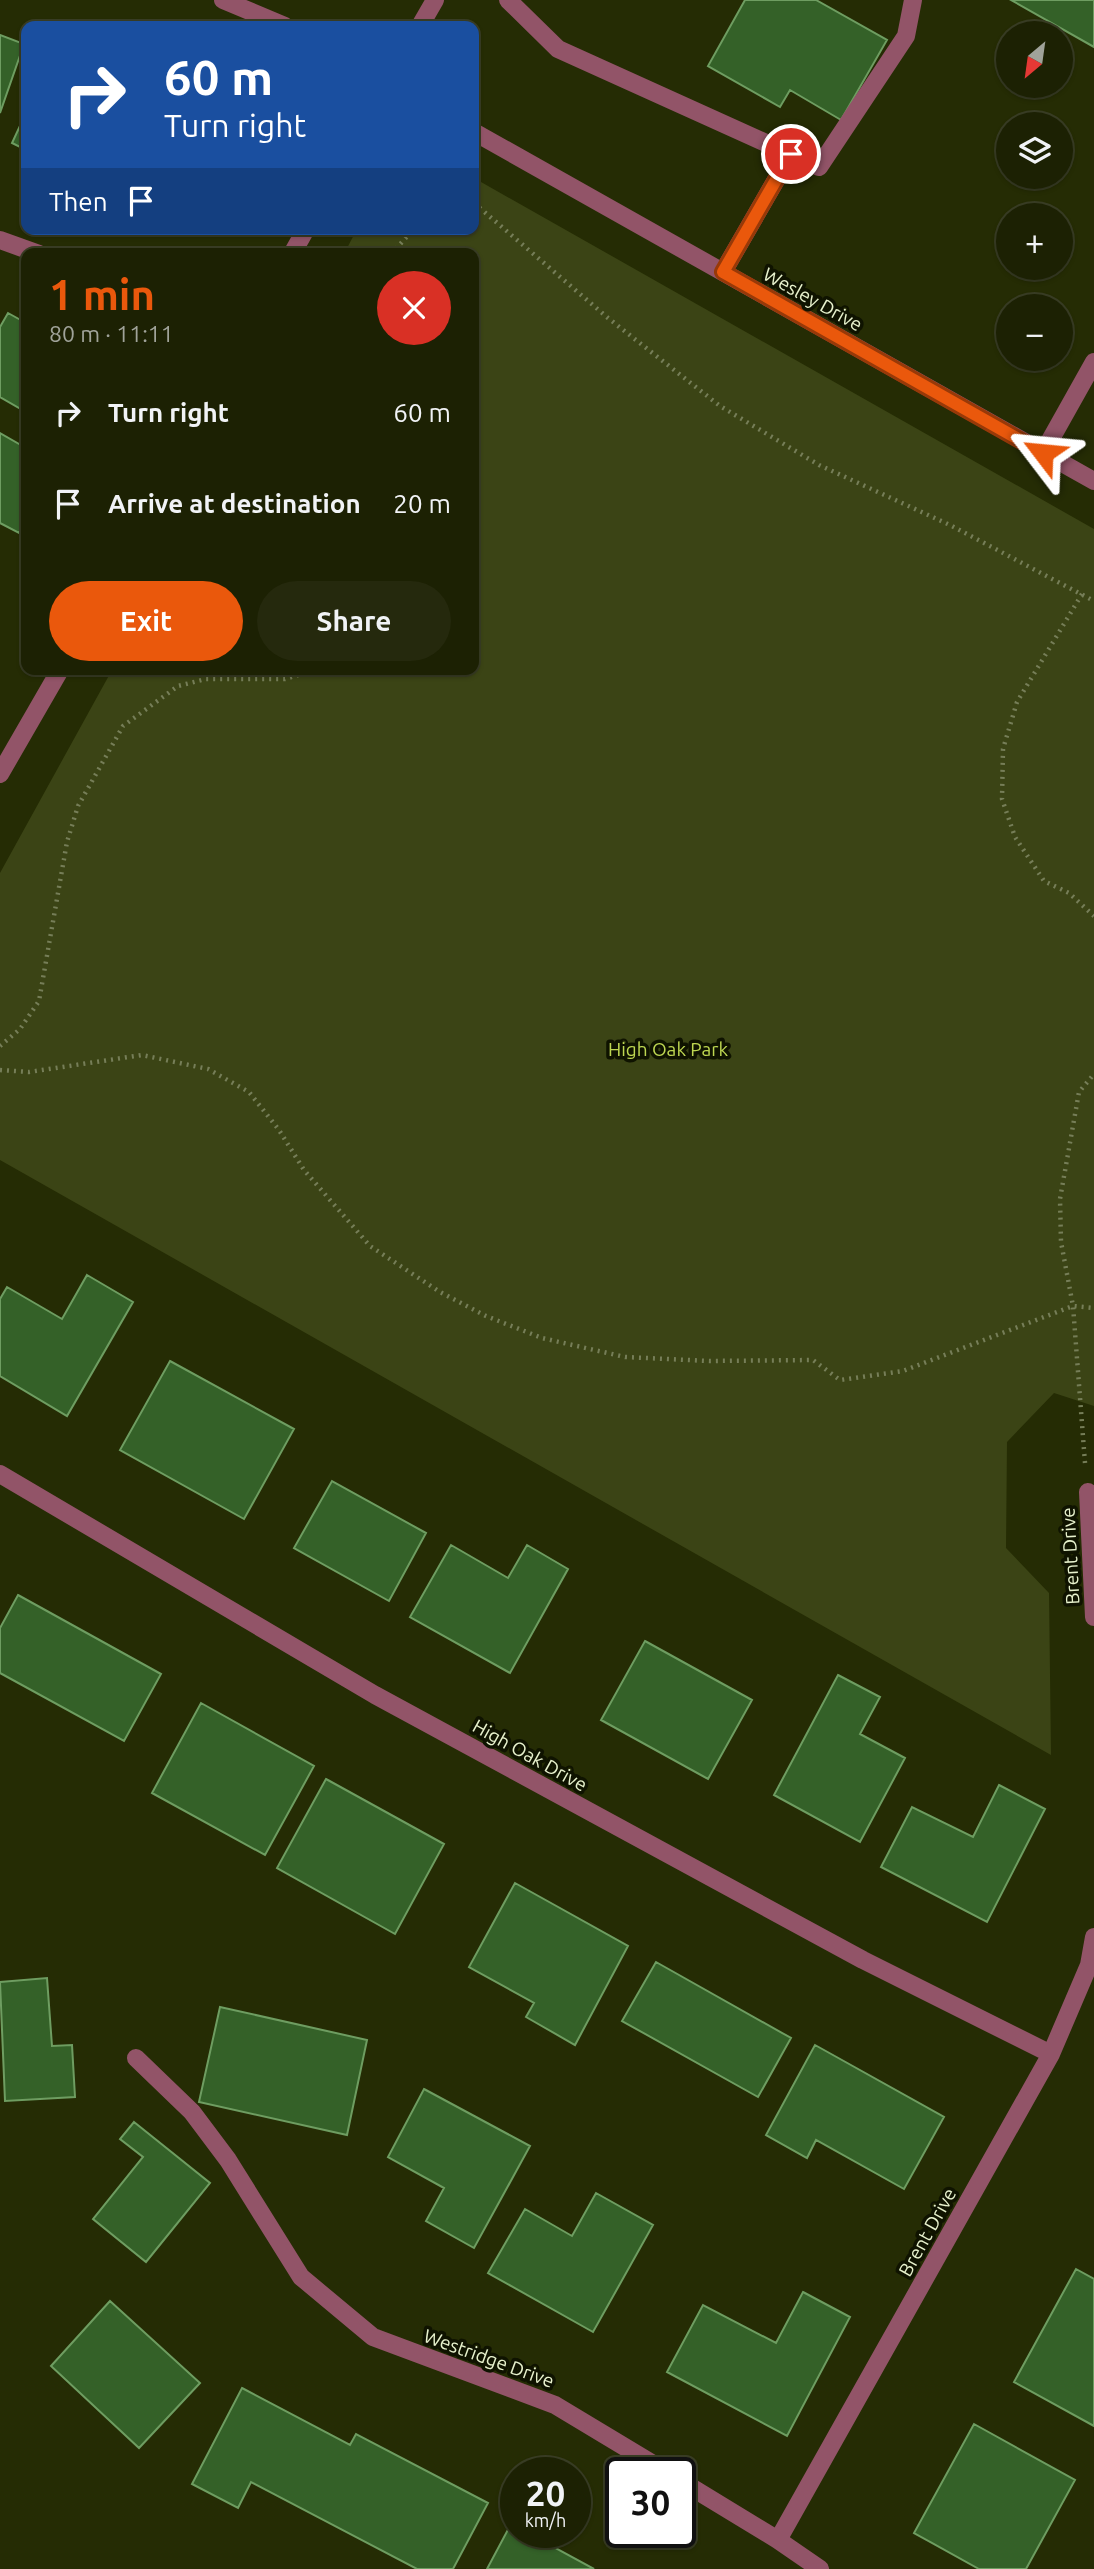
<!DOCTYPE html>
<meta charset="utf-8">
<style>
body{margin:0;font-family:Ubuntu,sans-serif;background:#25290d;color:#f1f3f6;height:100vh;display:flex;flex-direction:column;font-size:26px;white-space:nowrap}
*{box-sizing:border-box;margin:0}
p{font-size:23px;color:#a0a39a}
.icon{flex:none;width:38px;height:38px;fill:none;stroke:currentColor;stroke-width:2;stroke-linecap:round;stroke-linejoin:round}
.map{position:relative;flex:1;overflow:hidden}
.details{position:absolute;left:21px;top:248px;width:458px;height:427px;display:flex;flex-direction:column;background:#1c2103;border-radius:14px;box-shadow:0 2px 5px #0004,0 0 0 2px #3a3e25}
.details>*{flex:none}
.hud{position:absolute;left:21px;top:21px;width:458px;height:214px;border-radius:14px;box-shadow:0 2px 5px #0004,0 0 0 2px #3a3e25;background:#1a4fa0;color:#fff;overflow:hidden}
.needle{width:46px;rotate:209deg}
.fabs{position:absolute;left:996px;top:21px;display:grid;gap:14px}
.fabs a{display:grid;place-items:center;width:77px;height:77px;border-radius:50%;background:#1c2103;box-shadow:0 2px 5px #0004,0 0 0 2px #3a3e25;font-size:35px}
.speed{position:absolute;left:500px;top:2457px;display:flex;gap:14px;font-size:35px;font-weight:700;text-align:center}
.speed>*{display:grid;place-content:center;width:91px;height:91px;border-radius:50%;background:#1c2103;box-shadow:0 2px 5px #0004,0 0 0 2px #3a3e25;line-height:1}
.speed small{font-size:18px;font-weight:400}
.speed .limit{border:4px solid #111;border-radius:10px;background:#fff;color:#111}
.pin{position:absolute;display:grid;place-items:center;width:60px;height:60px;color:#fff;margin:-30px;border:4px solid #fff;border-radius:50%;box-shadow:0 2px 7px #0007}
.me{position:absolute;width:77px;margin:-38px;rotate:299deg;stroke-linejoin:round;filter:drop-shadow(0 0 5px #0008)}
.turn{display:flex;align-items:center;gap:24px;height:147px;padding:0 28px;font-size:32px}
.turn .icon{width:91px;height:91px;stroke-width:2.5}
.turn b{display:block;font-size:49px;line-height:60px}
.then{display:flex;align-items:center;height:66px;padding:0 28px;background:#0003;gap:14px;font-size:26px}
.round{display:grid;place-items:center;flex:none;width:74px;height:74px;border-radius:37px;background:#25290d}
.overview{display:flex;align-items:center;justify-content:space-between;height:119px;padding:0 28px}
h1{font-size:42px;font-weight:700;line-height:52px;color:#ea580c}
.primary-button{display:flex;gap:14px;margin-top:auto;padding:14px 28px}
.primary-button a{flex:1;height:80px;border-radius:42px;background:#ea580c;color:#fff;font-size:28px;font-weight:700;line-height:80px;text-align:center}
.primary-button a+a{background:#25290d;color:#f1f3f6}
ul{padding:0;list-style:none}
li{display:flex;align-items:center;gap:21px;height:91px;padding:0 28px}
li div{flex:1}
li b{display:block;font-size:26px}
li em{font-style:normal}
.map>svg:first-child{display:block}
.green{fill:#3b4415}
.building{fill:#346128;stroke:#6e9d61;stroke-width:2}
.lines{fill:none;stroke-linecap:round;stroke-linejoin:round}
.path{stroke:#767e58;stroke-width:4.5;stroke-dasharray:2 5;stroke-linecap:butt}
.minor{stroke:#925468;stroke-width:18}
.route-casing{stroke:#983908;stroke-width:18}
.route{stroke:#ea580c;stroke-width:12}
.labels{text-anchor:middle;dominant-baseline:central;stroke-width:7;stroke-linejoin:round;paint-order:stroke}
.street-label{font-size:19px;fill:#e8f2cd;stroke:#0f1300}
.park-label{font-size:19px;fill:#bed751;stroke:#0f1300}
</style>
<div class="map">
<svg width="1094" height="2569" viewBox="0 0 1094 2569">
<rect width="100%" height="100%" fill="#252c04"/>
<!-- green -->
<path class="green" d="M474,178L1094,529V1406L1054,1393L1007,1442L1006,1548L1049,1593L1051,1755L0,1160V873L112,670H474V254H344L357,229H474Z"/>
<!-- building -->
<path class="building" d="M745,0H816L887,40L841,120L790,90L780,107L708,66Z
M1011,0H1094V47Z
M0,35L24,44L0,113Z
M26,113V150L12,143Z
M8,313L26,323V412L0,397V327Z
M0,433L26,448V519L19,533L0,523Z
M87,1275L133,1302L67,1416L0,1376V1299L7,1287L62,1319Z
M170,1361L294,1429L244,1519L120,1450Z
M332,1481L426,1533L389,1601L294,1548Z
M451,1545L508,1578L527,1545L568,1569L510,1673L410,1617Z
M18,1595L161,1674L124,1741L0,1673V1628Z
M645,1641L752,1700L708,1779L601,1720Z
M838,1675L880,1697L860,1734L905,1758L860,1842L774,1795Z
M201,1703L314,1766L265,1855L152,1793Z
M326,1779L444,1844L395,1934L277,1868Z
M999,1785L1045,1809L987,1922L881,1867L912,1807L973,1837Z
M515,1883L628,1946L575,2045L526,2017L534,2003L469,1967Z
M656,1962L791,2038L758,2097L622,2021Z
M47,1978L52,2046L72,2045L75,2097L5,2101L0,1982Z
M220,2007L367,2040L347,2135L199,2102Z
M815,2045L944,2117L904,2189L816,2140L807,2158L766,2135Z
M424,2089L530,2146L474,2248L426,2221L444,2188L388,2157Z
M134,2122L210,2183L146,2262L93,2219L143,2157L120,2139Z
M596,2193L653,2225L593,2332L488,2273L525,2209L572,2236Z
M1076,2269L1094,2279V2426L1014,2382Z
M803,2292L850,2317L787,2436L667,2372L703,2305L776,2343Z
M110,2301L200,2383L139,2448L51,2366Z
M242,2388L350,2445L356,2434L488,2503L453,2569H417L251,2482L238,2508L192,2484Z
M974,2424L1075,2480L1026,2569H979L914,2533Z
M511,2524L516,2527V2532H526L594,2569H487Z"/>
<g class="lines">
<!-- path -->
<path class="path" d="M474,203L608,318L720,406L819,465L950,525L1094,601
M391,254L414,229
M1082,594L1017,702L1003,749L1002,799L1015,837L1044,881L1069,893L1094,916
M0,1046L20,1029L39,1001L67,842L78,806L123,726L178,686L206,679H285L315,670
M0,1070L29,1072L142,1055L208,1069L249,1092L279,1130L304,1170L370,1246L440,1292L486,1316L542,1338L625,1357L709,1361L813,1360L840,1380L903,1371L1073,1306L1094,1308
M1085,1463L1073,1306L1061,1242L1060,1199L1079,1092L1094,1074"/>
<!-- minor -->
<path class="minor" d="M223,0L285,26
M508,0L558,49L819,167L906,36L913,0
M420,26L435,0
M474,132L1094,481
M0,240L39,254
M292,254L306,229
M723,272L791,154
M1043,453L1094,362
M0,774L60,670
M0,1474L375,1695L863,1960L1051,2054
M1088,1492L1094,1617
M136,2058L192,2112L228,2160L301,2277L373,2337L555,2405L668,2473
M681,2481L778,2540L820,2569
M778,2540L1051,2054L1089,1965L1094,1937"/>
</g>
<g class="lines">
<!-- route casing -->
<g class="route-casing">
<path id="route" d="M791,154L723,272L1043,453"/>
</g>
<!-- route -->
<use href="#route" class="route"/>
</g>
<g class="labels">
<!-- street labels -->
<g class="street-label">
<text transform="translate(813 299) rotate(29)">Wesley Drive</text>
<text transform="translate(1070 1556) rotate(-93)">Brent Drive</text>
<text transform="translate(530 1755) rotate(29)">High Oak Drive</text>
<text transform="translate(927 2232) rotate(-61)">Brent Drive</text>
<text transform="translate(489 2358) rotate(20)">Westridge Drive</text>
</g>
<!-- park labels -->
<g class="park-label">
<text x="668" y="1049">High Oak Park</text>
</g>
</g>
</svg>
<div class="fabs">
<a><svg class="needle" viewBox="-14 -14 28 28"><path d="M0-13l5 13h-10z" fill="#e53935"/><path d="M0 13l5-13h-10z" fill="#a0a39a"/></svg></a>
<a><svg class="icon" aria-label="layers" viewBox="0 0 24 24"><path d="M12 4l9 5-9 5-9-5zM3 14l9 5 9-5"/></svg></a>
<a>+</a>
<a>−</a>
</div>
<div class="speed"><div>20<small>km/h</small></div><div class="limit">30</div></div>
<div class="pin" style="left:791px;top:154px;background:#d93025"><svg class="icon" aria-label="arrive" viewBox="0 0 24 24"><path d="M6 21V4h12l-3 4 3 4H6"/></svg></div>
<svg class="me" style="left:1043px;top:453px" viewBox="-20 -20 40 40"><path d="M0-17L14 15 0 8-14 15z" fill="#ea580c" stroke="#fff" stroke-width="4"/></svg>
<div class="hud">
<div class="turn"><svg class="icon" aria-label="right" viewBox="0 0 24 24"><path d="M7 20v-9h11M14 6l5 5-5 5"/></svg><div><b>60 m</b>Turn right</div></div>
<div class="then">Then<svg class="icon" aria-label="arrive" viewBox="0 0 24 24"><path d="M6 21V4h12l-3 4 3 4H6"/></svg></div>
</div>
<section class="details">
<div class="overview"><div><h1>1 min</h1><p>80 m · 11:11</p></div><a class="round" style="background:#d93025;color:#fff"><svg class="icon" aria-label="close" viewBox="0 0 24 24"><path d="M6 6l12 12M18 6L6 18"/></svg></a></div>
<ul>
<li><svg class="icon" aria-label="right" viewBox="0 0 24 24"><path d="M7 20v-9h11M14 6l5 5-5 5"/></svg><div><b>Turn right</b></div><em>60 m</em></li>
<li><svg class="icon" aria-label="arrive" viewBox="0 0 24 24"><path d="M6 21V4h12l-3 4 3 4H6"/></svg><div><b>Arrive at destination</b></div><em>20 m</em></li>
</ul>
<div class="primary-button"><a>Exit</a><a>Share</a></div>
</section>
</div>
